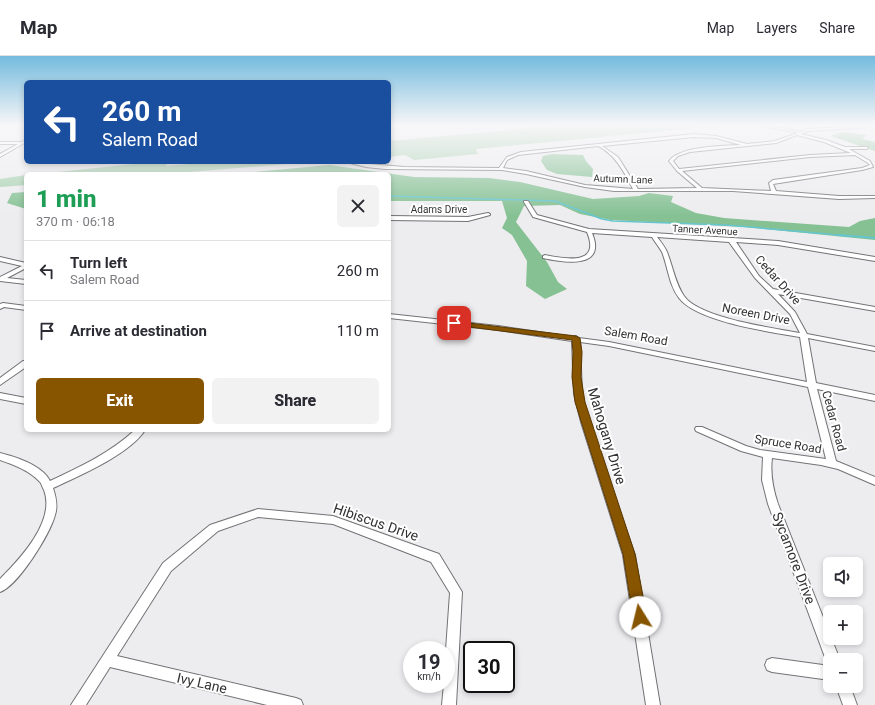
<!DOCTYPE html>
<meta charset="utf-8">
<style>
body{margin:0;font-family:Roboto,sans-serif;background:#f2f2f3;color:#2b2b33;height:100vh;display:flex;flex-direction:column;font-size:15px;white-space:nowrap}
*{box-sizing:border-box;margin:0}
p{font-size:13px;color:#7c7c81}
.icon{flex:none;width:22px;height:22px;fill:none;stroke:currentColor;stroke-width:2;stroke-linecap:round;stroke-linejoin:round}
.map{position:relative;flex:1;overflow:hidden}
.details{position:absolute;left:24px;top:116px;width:367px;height:260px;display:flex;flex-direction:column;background:#fff;border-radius:6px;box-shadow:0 2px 6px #0003}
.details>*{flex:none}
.banner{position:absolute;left:24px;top:24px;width:367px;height:84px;border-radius:6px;box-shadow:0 2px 6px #0003;background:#1a4fa0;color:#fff;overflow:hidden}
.controls{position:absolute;left:823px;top:501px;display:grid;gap:8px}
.controls a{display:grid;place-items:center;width:40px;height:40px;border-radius:6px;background:#fff;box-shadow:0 2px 6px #0003;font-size:20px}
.speed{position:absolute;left:403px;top:585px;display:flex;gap:8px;font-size:20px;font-weight:700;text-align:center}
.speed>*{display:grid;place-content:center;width:52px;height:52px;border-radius:50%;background:#fff;box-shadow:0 2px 6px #0003;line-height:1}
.speed small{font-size:10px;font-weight:400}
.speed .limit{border:2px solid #111;border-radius:6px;background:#fff;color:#111}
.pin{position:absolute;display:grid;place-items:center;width:34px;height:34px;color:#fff;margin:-17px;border-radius:8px;box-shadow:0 2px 6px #0006}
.me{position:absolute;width:44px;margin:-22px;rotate:351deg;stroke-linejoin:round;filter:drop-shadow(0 0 3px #0008)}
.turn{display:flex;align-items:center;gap:14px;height:84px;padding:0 12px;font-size:18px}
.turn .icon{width:52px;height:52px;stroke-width:2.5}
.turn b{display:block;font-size:28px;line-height:34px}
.round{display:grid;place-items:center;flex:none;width:42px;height:42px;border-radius:6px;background:#f2f2f3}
.overview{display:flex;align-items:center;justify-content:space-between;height:68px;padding:0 12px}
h1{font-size:24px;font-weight:800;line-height:30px;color:#1e9e55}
.cta{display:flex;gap:8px;margin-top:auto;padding:8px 12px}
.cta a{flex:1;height:46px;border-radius:6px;background:#875400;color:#fff;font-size:16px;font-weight:800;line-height:46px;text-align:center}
.cta a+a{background:#f2f2f3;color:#2b2b33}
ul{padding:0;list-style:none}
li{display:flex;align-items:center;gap:12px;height:60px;padding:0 12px;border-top:1px solid #e1e1e2}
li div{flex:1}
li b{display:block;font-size:15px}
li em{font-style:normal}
header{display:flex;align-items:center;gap:24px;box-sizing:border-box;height:56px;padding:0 20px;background:#fff;border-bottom:1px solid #e1e1e2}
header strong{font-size:19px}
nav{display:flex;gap:22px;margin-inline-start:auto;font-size:14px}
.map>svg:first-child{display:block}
.green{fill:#a6d1af}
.forest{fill:#85c193}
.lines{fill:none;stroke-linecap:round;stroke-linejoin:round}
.stream-far1{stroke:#66c5ce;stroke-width:1.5}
.stream{stroke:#66c5ce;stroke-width:2}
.minor-casing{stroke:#737275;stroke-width:2}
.highway-casing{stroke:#737275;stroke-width:1}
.minor{fill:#fff;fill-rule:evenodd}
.highway{fill:#fff;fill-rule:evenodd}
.route{fill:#875400;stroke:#583700}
.labels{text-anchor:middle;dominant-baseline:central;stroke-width:4;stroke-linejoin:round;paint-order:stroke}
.far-street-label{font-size:10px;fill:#323233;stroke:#fff}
.street-label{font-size:12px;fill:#323233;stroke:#fff}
.near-street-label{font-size:14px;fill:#323233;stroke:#fff}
</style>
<header>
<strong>Map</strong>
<nav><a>Map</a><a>Layers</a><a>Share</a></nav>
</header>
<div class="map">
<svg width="875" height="649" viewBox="0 0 875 649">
<rect width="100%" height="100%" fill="#edecef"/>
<!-- green -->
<path class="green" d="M551,69H725L476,93L478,98L414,104L405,99L389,101V85L501,75Z
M153,106H168L166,110L212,106H296L288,108L165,118H39Z
M26,119V129L0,131V123Z"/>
<!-- forest -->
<path class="forest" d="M843,76L867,79L862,83L875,86V95L831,80Z
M552,98L583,99L586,105L593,113L592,121L557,118L547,114L541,105L543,100Z
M329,109L414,121L489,122L520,126L593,143L639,140L649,137L673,140L671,146L696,157L724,162L849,171L860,165L875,162V184L745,171L611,164L580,158L560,149L524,150L516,166L547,206L558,226L567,233L545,243L526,230L527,205L512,179L502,172L507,162L502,145H389V118H232Z
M26,136V153L7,147L12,137Z"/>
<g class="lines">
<!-- stream-far1 -->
<path class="stream-far1" d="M389,140L555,145L602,163L613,165L726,169L850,180"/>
<!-- stream -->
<path class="stream" d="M838,179L875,182"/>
<!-- minor casing -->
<g class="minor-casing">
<path id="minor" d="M760,69H766L800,76L808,73L861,70L860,72L808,75L801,78L826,84L845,91H868L867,93H849L870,105L873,111L862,114L773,128L776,135L839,140H875V142L839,143L733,135H614L585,131L526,118L502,114L385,113L366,111L346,106L404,111L499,112L507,101L521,96L694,78L716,80L747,88L775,85L798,77ZM797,79L824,86L851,97L810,99L679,113L673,105L678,100L690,96L776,87ZM694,81L716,82L741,89C723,90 680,90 669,105L677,115L697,132L638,133L618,101L602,90ZM598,90C616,99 624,116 633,133L585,129L526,115L503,112L507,104L518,99ZM855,99L868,107L870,109L862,112L773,124L769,127L771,135L702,132L682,115L810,101Z
M26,84V86L0,101V98L18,88H0V86H22Z
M524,145H528L537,159L589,173L778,185L875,201V205L778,189L736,186L759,220L773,233L875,251V255L778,238L795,256L807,278L875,291V295L808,282L816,327L875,339V345L817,333L836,405L875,421V429L838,413L821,409L772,402C770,418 773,433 778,448L840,604H830V609L826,604L768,448L762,424L763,401L741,395L696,375L695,373L696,371H702L746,390L760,394L826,403L808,331L609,290L580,286L582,338L589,366L635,499L660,649H646L623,499L581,366L574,338L572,285L498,274L389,262V258L498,270L573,281L576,280L579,282L609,286L807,326L800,281C771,276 697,266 679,242C669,229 668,211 662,196C659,191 655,186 652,181L592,177C607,213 565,207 543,202V200L545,199C566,203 601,210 587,176L533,161L524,146ZM657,181L729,186L755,222L790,258L800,277C773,272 699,262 684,240C675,227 673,211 667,196C665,191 661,186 657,181Z
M488,157L490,158V159L468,165L389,164V160L468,161Z
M0,201L26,207V212L7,222L26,224V228L0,225V221L22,210L0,205Z
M3,247L26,250V254L4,251L0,253V248Z
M23,305H26V311L0,329V322Z
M0,337L26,342V348L0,343Z
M135,374H145C130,398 79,420 53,432C56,441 58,450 55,459C50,478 18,530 0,536V523C20,503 56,465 44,434C42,431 42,428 40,426C29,414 14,409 0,404V397C16,401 42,409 50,425C80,411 110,397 135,374Z
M258,453L333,460L439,498L462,536L456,649H442L444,628H446V594L450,537L431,506L333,468L258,461L218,475L171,515L117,600L296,642L301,644L303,649H267L110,611L86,649H71L163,507L210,469Z
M772,602L830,610V624L772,616L767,614L765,609L767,604Z
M836,630H850L857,649H843Z"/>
</g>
<!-- highway casing -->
<g class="highway-casing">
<path id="highway" d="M847,69L875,73V75L849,70Z"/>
</g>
<!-- minor -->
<use href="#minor" class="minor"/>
<!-- highway -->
<use href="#highway" class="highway"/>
</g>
<!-- sky -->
<linearGradient id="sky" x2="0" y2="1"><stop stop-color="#74bbde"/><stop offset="0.43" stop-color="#f7f6f8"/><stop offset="1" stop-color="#f7f6f8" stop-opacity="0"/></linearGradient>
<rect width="875" height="160" fill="url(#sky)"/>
<!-- route -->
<path class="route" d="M452,265L576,280L580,282L582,296L581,321L585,346L635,498L647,561L645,566L640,568L635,566L633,561L623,498L575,346L572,321L573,296L572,284L454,269L450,267Z"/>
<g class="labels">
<!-- far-street labels -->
<g class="far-street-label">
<text transform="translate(623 123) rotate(2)">Autumn Lane</text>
<text x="439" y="153">Adams Drive</text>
<text transform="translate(705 174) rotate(3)">Tanner Avenue</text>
</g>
<!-- street labels -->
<g class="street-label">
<text transform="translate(778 224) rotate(48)">Cedar Drive</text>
<text transform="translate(756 258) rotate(11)">Noreen Drive</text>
<text transform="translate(636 280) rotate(10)">Salem Road</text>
<text transform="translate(834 365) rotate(75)">Cedar Road</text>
<text transform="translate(788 388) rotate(9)">Spruce Road</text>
</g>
<!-- near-street labels -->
<g class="near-street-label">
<text transform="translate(607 380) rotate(73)">Mahogany Drive</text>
<text transform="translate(376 466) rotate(19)">Hibiscus Drive</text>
<text transform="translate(794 502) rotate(69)">Sycamore Drive</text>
<text transform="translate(202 627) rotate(13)">Ivy Lane</text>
</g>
</g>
</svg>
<div class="controls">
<a><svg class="icon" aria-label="sound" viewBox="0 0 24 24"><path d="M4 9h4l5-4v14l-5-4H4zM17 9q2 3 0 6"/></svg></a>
<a>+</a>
<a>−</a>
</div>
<div class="speed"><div>19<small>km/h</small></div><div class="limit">30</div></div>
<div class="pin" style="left:454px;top:267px;background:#d93025"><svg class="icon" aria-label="arrive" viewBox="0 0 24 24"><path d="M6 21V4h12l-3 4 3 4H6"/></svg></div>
<svg class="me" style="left:640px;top:561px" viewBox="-20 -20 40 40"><circle r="19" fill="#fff"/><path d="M0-13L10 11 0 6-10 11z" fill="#875400"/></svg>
<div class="banner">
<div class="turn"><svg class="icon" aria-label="left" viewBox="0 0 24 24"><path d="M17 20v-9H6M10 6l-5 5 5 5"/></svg><div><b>260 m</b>Salem Road</div></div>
</div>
<section class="details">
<div class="overview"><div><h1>1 min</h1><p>370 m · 06:18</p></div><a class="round"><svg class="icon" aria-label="close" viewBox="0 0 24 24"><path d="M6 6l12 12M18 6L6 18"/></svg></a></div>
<ul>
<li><svg class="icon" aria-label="left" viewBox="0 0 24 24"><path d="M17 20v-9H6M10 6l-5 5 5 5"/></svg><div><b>Turn left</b><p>Salem Road</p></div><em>260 m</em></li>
<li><svg class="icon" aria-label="arrive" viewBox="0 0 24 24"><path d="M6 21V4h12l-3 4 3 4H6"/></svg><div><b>Arrive at destination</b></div><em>110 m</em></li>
</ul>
<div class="cta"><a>Exit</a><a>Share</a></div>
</section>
</div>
